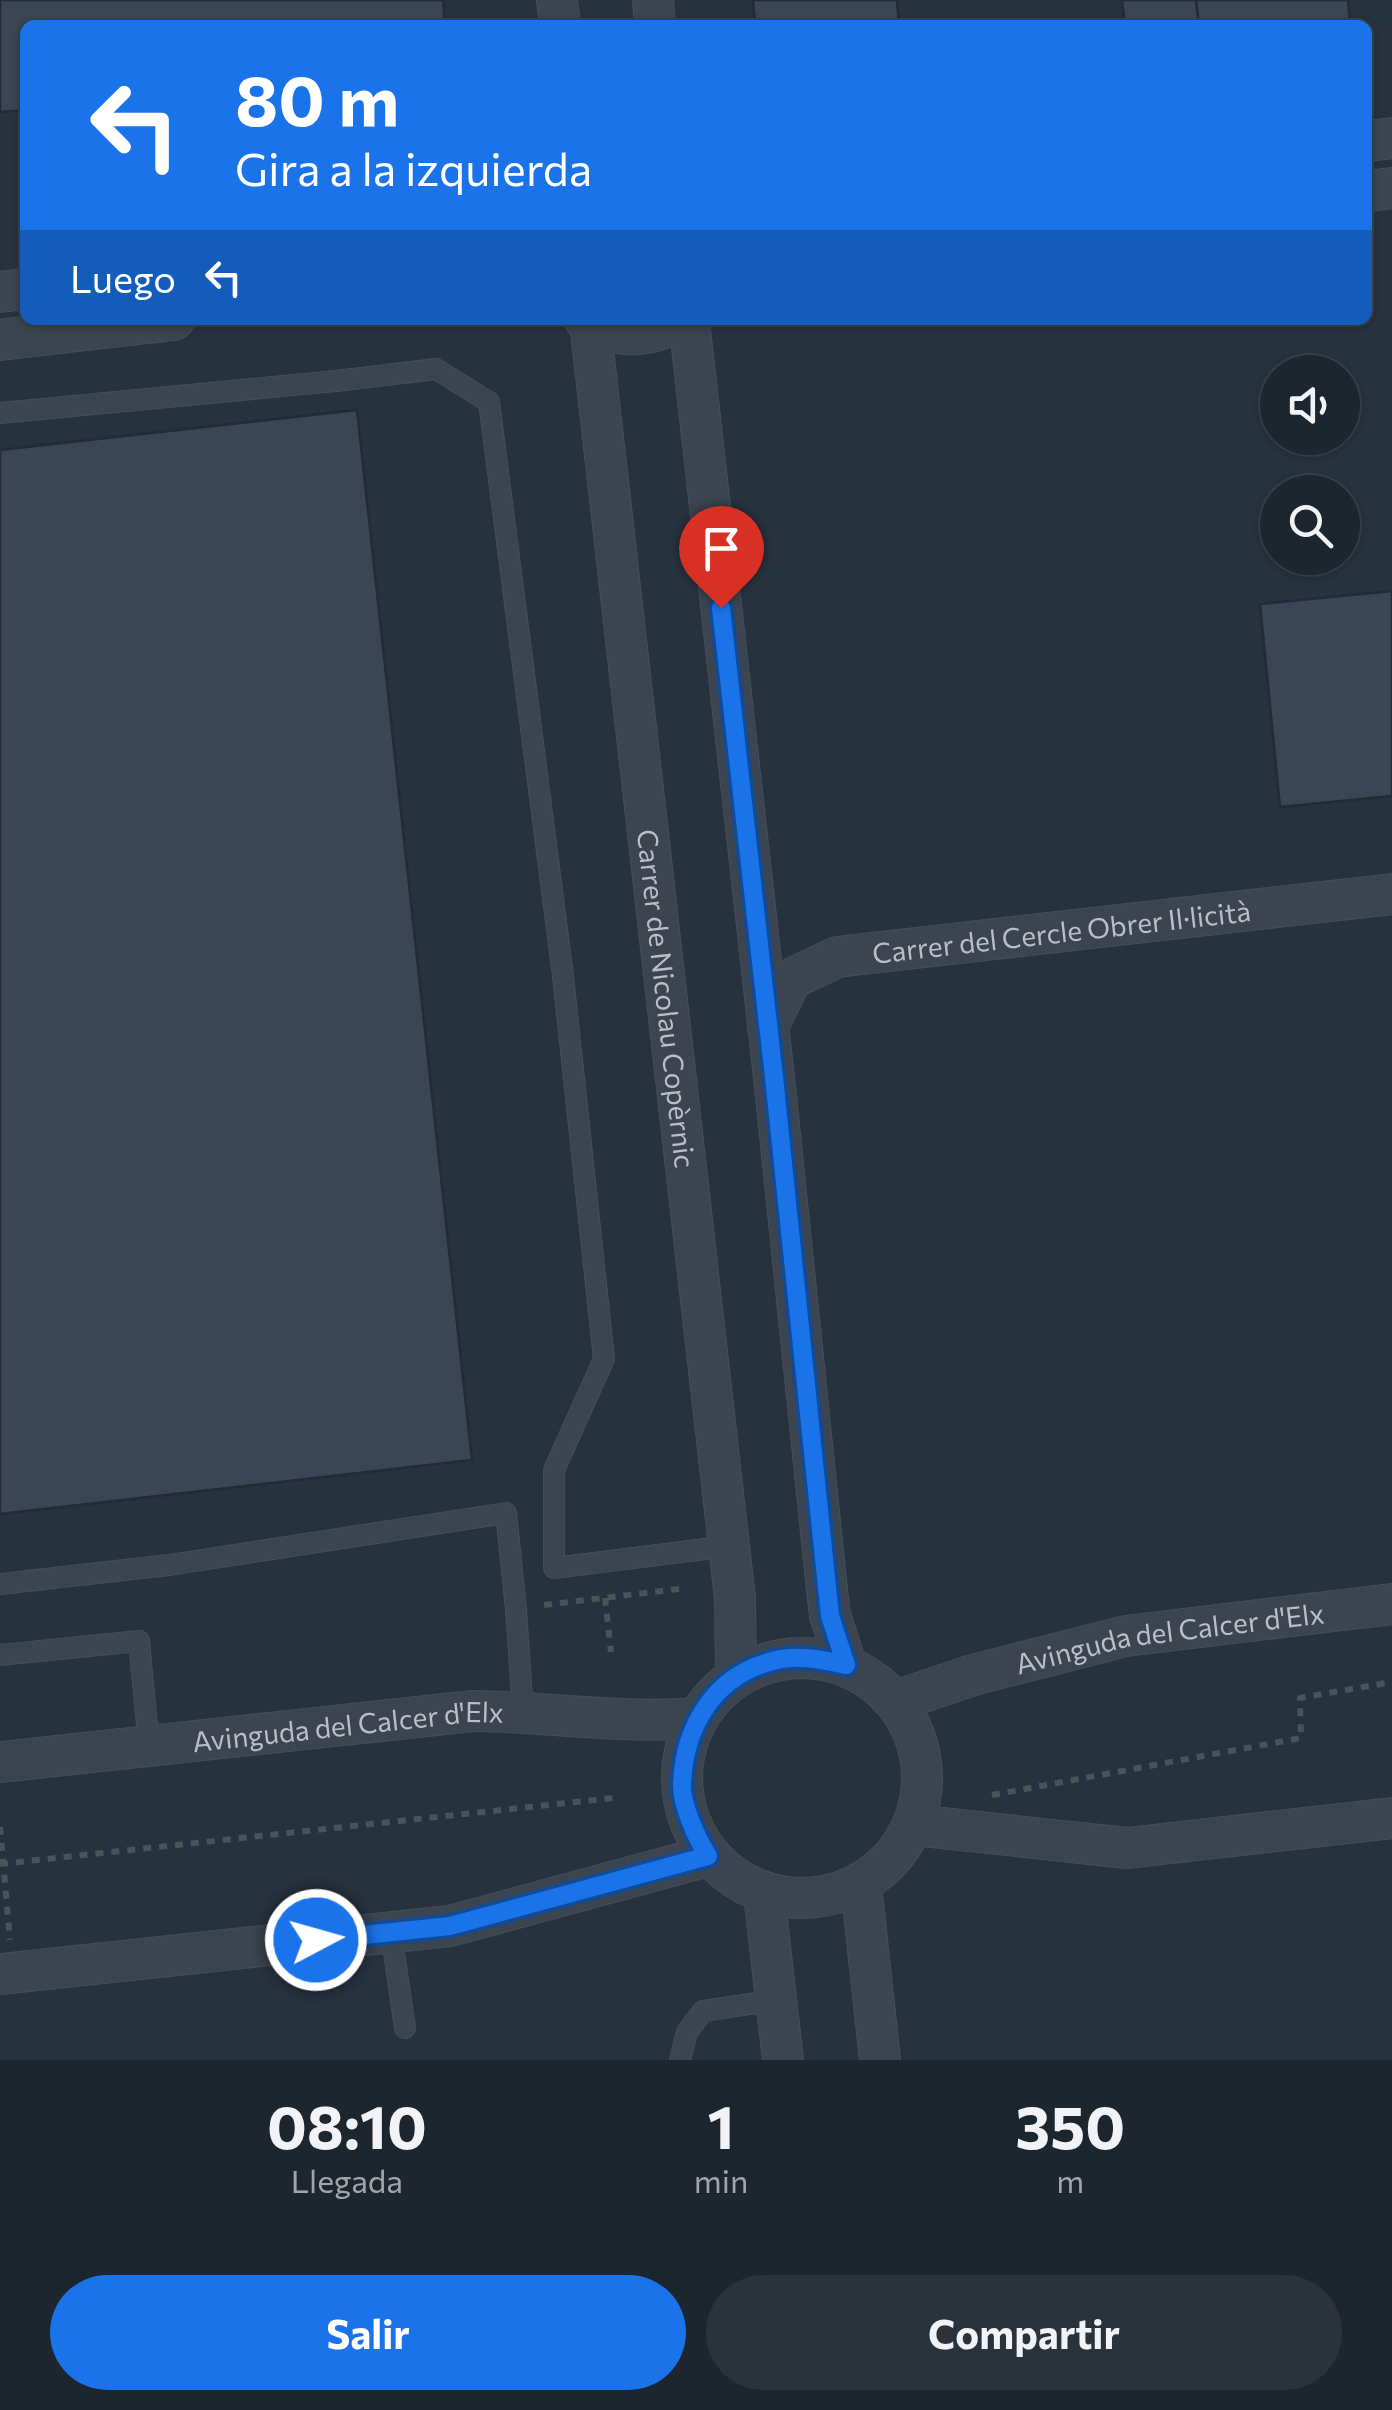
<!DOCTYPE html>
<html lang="es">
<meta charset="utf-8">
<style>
body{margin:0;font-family:Commissioner,sans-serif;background:#2a323b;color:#f1f3f6;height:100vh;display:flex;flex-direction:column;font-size:38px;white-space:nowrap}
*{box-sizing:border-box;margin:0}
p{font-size:32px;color:#a0a5aa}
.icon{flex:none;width:55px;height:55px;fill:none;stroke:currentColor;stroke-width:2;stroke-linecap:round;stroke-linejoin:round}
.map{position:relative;height:2060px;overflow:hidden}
.side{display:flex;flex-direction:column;background:#1d262f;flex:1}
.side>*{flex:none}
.hud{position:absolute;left:20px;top:20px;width:1352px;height:305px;border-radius:15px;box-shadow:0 2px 8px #0004,0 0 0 2px #3b434b;background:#1a73e8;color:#fff;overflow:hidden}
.buttons{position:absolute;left:1260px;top:355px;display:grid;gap:20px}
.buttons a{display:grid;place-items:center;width:100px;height:100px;border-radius:50%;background:#1d262f;box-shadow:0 2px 8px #0004,0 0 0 2px #3b434b;font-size:50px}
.pin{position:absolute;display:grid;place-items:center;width:85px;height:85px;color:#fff;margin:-102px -42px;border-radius:50% 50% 50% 0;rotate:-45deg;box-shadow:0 0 10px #0007}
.pin .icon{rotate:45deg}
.me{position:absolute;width:110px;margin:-55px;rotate:84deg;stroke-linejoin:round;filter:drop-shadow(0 0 8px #0008)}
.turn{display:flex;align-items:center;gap:35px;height:210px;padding:0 50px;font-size:45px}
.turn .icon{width:130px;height:130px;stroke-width:2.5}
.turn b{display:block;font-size:70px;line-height:85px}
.then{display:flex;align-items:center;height:95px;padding:0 50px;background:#0003;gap:20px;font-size:38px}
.eta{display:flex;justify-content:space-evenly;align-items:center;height:170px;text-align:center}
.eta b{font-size:60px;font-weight:700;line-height:70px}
.primary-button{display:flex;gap:20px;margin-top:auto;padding:20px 50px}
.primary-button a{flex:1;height:115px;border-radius:60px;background:#1a73e8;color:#fff;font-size:40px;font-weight:700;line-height:115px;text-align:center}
.primary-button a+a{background:#2a323b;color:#f1f3f6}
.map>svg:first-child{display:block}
.building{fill:#3a4655;stroke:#222b36;stroke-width:2.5}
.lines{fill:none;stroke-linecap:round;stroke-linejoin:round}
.service-casing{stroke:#454d58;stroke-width:22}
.minor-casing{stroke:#454d58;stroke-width:42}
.path{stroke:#435758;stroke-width:6;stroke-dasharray:8 8;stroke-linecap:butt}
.service{stroke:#3b444f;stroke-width:20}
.minor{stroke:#3b444f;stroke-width:40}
.route-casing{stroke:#114b97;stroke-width:25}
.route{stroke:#1a73e8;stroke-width:18}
.labels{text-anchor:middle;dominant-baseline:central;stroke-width:10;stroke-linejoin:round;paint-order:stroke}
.street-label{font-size:28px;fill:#b8bfca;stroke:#202934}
</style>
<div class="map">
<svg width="1392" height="2060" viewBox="0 0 1392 2060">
<rect width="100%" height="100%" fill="#27323f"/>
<!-- building -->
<path class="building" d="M0,0H443L445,25H25V110L0,112Z
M753,0H897L899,25H755Z
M1122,0H1196L1199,25H1125Z
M1196,0H1348L1350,25H1199Z
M357,410L472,1460L0,1514V450Z
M1392,591V796L1280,807L1260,604Z"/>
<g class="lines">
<!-- service casing -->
<g class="service-casing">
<path id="service" d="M0,413L336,381L436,369L489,402L563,976L604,1359L554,1470V1568L729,1546
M0,1584L169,1565L506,1513L516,1609L523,1712
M0,1655L139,1641L149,1746
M391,1932L405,2028
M680,2060L687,2032L703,2011L776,2000"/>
</g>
<!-- minor casing -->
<g class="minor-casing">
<g id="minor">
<path d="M557,0L560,25"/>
<path d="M653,0L655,25"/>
<path d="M1368,141L1392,138"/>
<path d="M1368,191L1392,188"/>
<path d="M0,292L25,289"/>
<path d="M585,320C614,339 650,339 679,320"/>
<path d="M689,320L774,1077L827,1590L830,1615L846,1665"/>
<path id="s1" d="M590,323L729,1546L735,1598L736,1677"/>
<path d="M0,340L174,320"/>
<path id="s2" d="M768,1027L791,979L837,957L1392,894"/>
<circle cx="802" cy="1778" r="120"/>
<path id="s3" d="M896,1701L973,1675L1126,1636L1392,1604"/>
<path id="s4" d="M0,1762L473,1711C548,1712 622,1724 697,1718"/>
<path d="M914,1825L1127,1848L1392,1818"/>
<path d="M861,1885L880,2060"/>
<path d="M764,1894L783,2060"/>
<path d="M0,1974L450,1926L708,1856"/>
</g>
</g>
<!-- path -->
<path class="path" d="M605,1598L611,1652
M544,1605L687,1588
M992,1795L1301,1738L1300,1698L1392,1682
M0,1827L10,1940
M0,1864L613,1798"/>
<!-- service -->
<use href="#service" class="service"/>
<!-- minor -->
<use href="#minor" class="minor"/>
</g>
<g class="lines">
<!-- route casing -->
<g class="route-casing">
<path id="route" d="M316,1940L450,1926L708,1856C697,1839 681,1804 682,1784C684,1728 713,1678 769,1662C795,1654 820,1659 846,1665L830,1616L774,1077L721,608"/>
</g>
<!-- route -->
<use href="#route" class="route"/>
</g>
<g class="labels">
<!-- street labels -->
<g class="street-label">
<text stroke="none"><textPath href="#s2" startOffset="330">Carrer del Cercle Obrer Il·licità</textPath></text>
<text stroke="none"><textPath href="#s1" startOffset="680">Carrer de Nicolau Copèrnic</textPath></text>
<text stroke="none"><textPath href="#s3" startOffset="282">Avinguda del Calcer d'Elx</textPath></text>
<text stroke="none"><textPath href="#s4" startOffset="350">Avinguda del Calcer d'Elx</textPath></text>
</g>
</g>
</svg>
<div class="buttons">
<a><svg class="icon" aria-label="sound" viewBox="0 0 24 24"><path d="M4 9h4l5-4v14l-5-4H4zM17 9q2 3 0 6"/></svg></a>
<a><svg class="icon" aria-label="search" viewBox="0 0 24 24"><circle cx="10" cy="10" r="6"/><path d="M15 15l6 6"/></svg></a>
</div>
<div class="pin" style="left:721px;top:608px;background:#d93025"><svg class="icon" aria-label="arrive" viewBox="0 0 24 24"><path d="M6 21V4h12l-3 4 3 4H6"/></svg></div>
<svg class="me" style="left:316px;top:1940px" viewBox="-20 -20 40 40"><circle r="17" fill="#1a73e8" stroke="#fff" stroke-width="3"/><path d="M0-11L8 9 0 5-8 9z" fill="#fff"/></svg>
<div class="hud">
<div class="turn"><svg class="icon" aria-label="left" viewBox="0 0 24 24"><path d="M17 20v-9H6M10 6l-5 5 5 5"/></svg><div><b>80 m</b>Gira a la izquierda</div></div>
<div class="then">Luego<svg class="icon" aria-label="left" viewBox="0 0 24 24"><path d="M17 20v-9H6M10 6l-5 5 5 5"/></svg></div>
</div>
</div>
<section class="side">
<div class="eta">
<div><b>08:10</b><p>Llegada</p></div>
<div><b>1</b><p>min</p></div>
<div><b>350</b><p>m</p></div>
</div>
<div class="primary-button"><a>Salir</a><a>Compartir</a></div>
</section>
